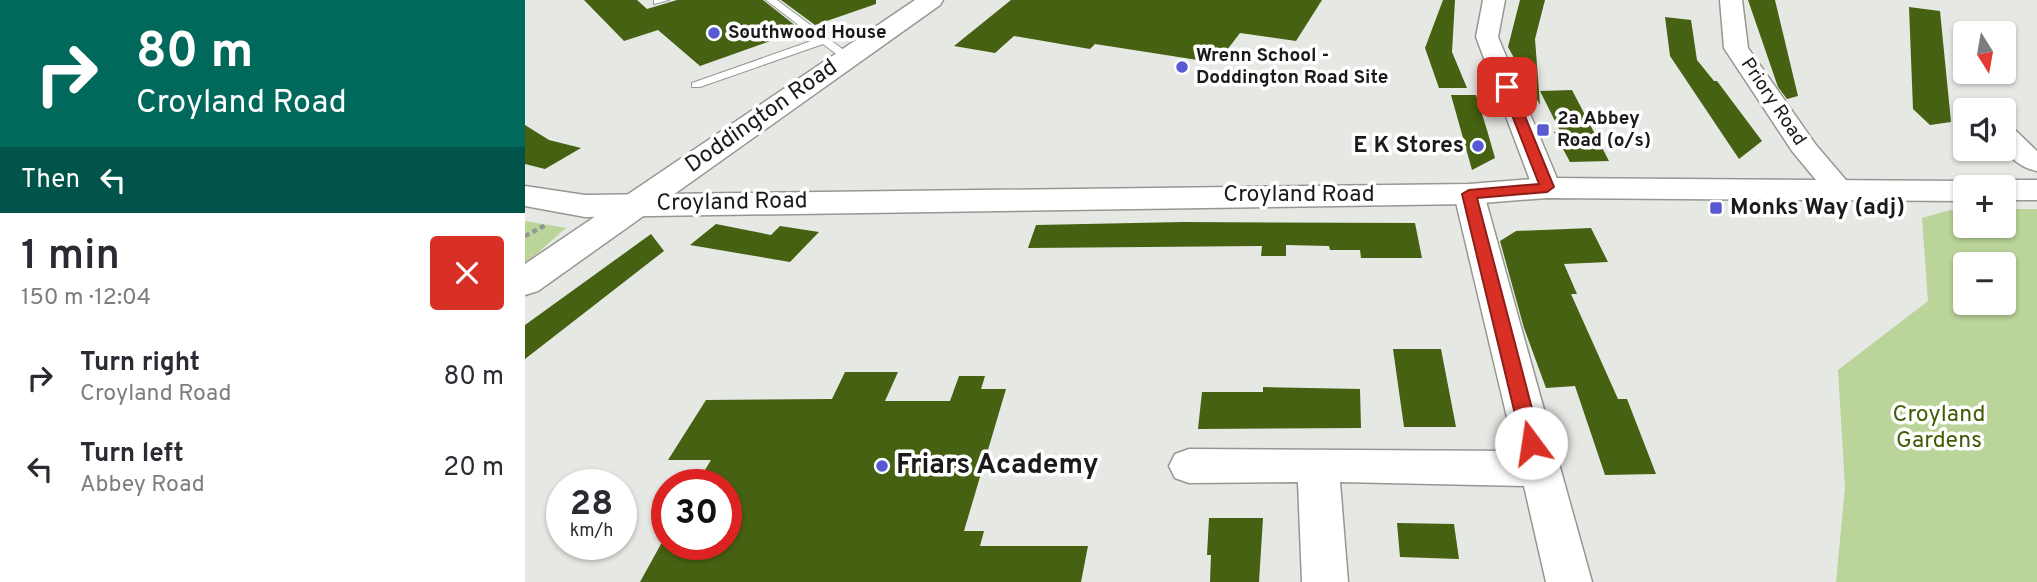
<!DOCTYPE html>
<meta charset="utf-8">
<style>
body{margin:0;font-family:Overpass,sans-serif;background:#f2f2f3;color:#2b2b33;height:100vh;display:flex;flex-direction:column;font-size:26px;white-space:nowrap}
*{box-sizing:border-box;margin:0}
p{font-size:23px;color:#7c7c81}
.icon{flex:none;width:38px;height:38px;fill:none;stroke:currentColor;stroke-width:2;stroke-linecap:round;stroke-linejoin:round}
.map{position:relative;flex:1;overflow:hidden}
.panel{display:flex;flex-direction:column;background:#fff;width:525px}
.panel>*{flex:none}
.guide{background:#00695c;color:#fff;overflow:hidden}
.needle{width:46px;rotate:169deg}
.buttons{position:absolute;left:1428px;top:21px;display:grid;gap:14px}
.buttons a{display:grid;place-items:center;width:63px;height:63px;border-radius:7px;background:#fff;box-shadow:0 2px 5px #0004;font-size:35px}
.speed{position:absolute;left:21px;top:469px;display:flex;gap:14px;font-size:35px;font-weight:700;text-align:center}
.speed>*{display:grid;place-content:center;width:91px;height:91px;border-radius:50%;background:#fff;box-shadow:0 2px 5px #0004;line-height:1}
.speed small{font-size:18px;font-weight:400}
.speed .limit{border:10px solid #d22;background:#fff;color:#111}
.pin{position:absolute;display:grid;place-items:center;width:60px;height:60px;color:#fff;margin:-30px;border-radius:14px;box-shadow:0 4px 10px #0006}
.me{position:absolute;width:77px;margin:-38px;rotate:346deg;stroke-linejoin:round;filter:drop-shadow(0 0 5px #0008)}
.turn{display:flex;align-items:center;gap:24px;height:147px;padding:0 21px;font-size:32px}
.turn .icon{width:91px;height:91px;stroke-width:2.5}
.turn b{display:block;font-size:49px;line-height:60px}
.then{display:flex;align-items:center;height:66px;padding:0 21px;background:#0003;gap:14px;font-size:26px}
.round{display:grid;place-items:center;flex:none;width:74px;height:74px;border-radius:7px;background:#f2f2f3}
.head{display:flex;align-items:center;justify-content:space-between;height:119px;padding:0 21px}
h1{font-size:42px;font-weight:600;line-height:52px}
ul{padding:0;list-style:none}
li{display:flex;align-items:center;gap:21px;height:91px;padding:0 21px}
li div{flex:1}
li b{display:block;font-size:26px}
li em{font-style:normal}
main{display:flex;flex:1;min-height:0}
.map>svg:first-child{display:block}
.green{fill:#bad499;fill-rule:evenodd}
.building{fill:#456111}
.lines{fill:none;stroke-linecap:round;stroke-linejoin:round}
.service-casing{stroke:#959793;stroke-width:2}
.minor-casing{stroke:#959793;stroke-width:3}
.tertiary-casing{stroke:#959793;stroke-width:3}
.secondary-casing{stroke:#959793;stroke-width:3}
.path{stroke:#949693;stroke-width:4.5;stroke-dasharray:5 3.5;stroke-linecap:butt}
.service{fill:#fff;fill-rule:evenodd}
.minor{fill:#fff;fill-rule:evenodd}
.tertiary{fill:#fff;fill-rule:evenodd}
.secondary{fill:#fff;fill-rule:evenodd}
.route{fill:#d93025;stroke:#8d1f18;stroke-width:2}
.poi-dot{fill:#575ad2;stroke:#fff;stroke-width:2.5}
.labels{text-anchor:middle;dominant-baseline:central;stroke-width:7;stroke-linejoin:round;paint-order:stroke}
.far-poi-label{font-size:19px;font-weight:bold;fill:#1a1b1a;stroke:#fff;text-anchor:start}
.far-street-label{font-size:19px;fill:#1a1b1a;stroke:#fff}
.street-label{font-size:23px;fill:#1a1b1a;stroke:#fff}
.poi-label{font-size:23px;font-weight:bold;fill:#1a1b1a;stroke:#fff;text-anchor:end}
.park-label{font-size:23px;fill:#415d05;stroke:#fff}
.near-poi-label{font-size:28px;font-weight:bold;fill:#1a1b1a;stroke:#fff;text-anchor:start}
</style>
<main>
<section class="panel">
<div class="guide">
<div class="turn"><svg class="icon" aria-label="right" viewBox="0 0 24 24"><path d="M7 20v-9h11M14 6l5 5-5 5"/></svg><div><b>80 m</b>Croyland Road</div></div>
<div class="then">Then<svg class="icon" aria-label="left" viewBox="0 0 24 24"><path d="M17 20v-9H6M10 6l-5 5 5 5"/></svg></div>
</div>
<div class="head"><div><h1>1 min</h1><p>150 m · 12:04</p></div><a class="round" style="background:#d93025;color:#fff"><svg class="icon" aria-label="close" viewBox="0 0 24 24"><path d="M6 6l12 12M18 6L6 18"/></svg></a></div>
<ul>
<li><svg class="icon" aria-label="right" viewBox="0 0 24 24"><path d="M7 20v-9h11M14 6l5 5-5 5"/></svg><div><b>Turn right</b><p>Croyland Road</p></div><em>80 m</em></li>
<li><svg class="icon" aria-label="left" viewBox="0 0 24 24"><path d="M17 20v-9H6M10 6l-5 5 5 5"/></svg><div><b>Turn left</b><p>Abbey Road</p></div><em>20 m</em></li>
</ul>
</section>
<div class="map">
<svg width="1512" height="582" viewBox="0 0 1512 582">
<rect width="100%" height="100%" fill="#e6e8e4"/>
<!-- green -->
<path class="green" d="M1479,209H1512V582H1311L1320,487L1313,370L1403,301L1397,218L1425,210H1440V226H1479ZM1440,264H1479V303H1440Z
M0,221L41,228L0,264Z"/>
<!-- building -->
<path class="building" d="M59,0H112L122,9L152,0H238L276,30L175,66L133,30L99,41Z
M256,0H351V4L290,25Z
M486,0H797L771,41L715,33L692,63L570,44L565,49L489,36L470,53L429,46Z
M918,0H930L927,52L942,88H914L900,48Z
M995,0H1020L1010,39L1015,105L983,47Z
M1223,0H1250L1273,96L1262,99L1253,87Z
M1384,7L1415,11L1426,122L1405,125L1388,109Z
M1140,17L1166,20L1172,60L1189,81H1192L1237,141L1214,159L1145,56Z
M1047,90L1084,161L1045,162L1029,132L1035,131L1015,91Z
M926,95H951L962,130L970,158L947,170Z
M0,125L24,140L56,148L20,169L0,164Z
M658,222L890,223L897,258H836L835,250H805L804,246L761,245V256H736L737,246L503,248L511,225Z
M191,224L246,235L255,226L294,232L265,262L165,245Z
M1066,228L1083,262L1039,264L1052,294H1046L1093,399H1102L1131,474L1080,475L1050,386L1021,388L999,328L975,241L991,231Z
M126,234L139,251L0,359V325Z
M868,349H916L931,427H879Z
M320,372H373L360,401H425L434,376H460L456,389H481L439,531H459L455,546H563L556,582H115L136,544H201V485H171L186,460H143L181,400L307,399Z
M738,387L835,389L836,428L673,429L677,392H738Z
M684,518H738L734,582H685L686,555H682Z
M872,523L929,524L934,559L875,557Z"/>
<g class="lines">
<!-- service casing -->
<g class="service-casing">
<path id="service" d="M129,0H144L129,4Z
M241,0H252L328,57L318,59L298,44L175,87H167V83L292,39Z"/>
</g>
<!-- minor casing -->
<g class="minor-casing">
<path id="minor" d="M958,0H980L973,37L1036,188L1032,194L1022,197L1012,194L1008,188L951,37Z
M1195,0H1217L1223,48L1291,145L1326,186L1331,192L1326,198L1316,201L1306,198L1267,151L1199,48Z
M1479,126L1488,128L1512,151V171C1497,168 1488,160 1478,149Z
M944,185L954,188L959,194L1067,582H1021L999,486L815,482L823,582H777L773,482L664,483L650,478L644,466L650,454L664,449L990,451L929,194L934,188Z"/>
</g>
<!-- tertiary casing -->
<g class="tertiary-casing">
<path id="tertiary" d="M390,0H418L415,5L13,291L0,295V264Z"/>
</g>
<!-- secondary casing -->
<g class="secondary-casing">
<path id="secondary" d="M1022,178L1440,181L1452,184L1454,187H1440V201L1022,198L944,204L60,217L0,206V186L60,195L944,184Z
M1479,180H1512V200H1479V187H1464L1467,183Z"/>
</g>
<!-- path -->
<path class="path" d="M0,236L21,225"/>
<!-- service -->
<use href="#service" class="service"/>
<!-- minor -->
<use href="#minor" class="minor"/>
<!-- tertiary -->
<use href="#tertiary" class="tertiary"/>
<!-- secondary -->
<use href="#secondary" class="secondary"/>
</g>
<!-- route -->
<path class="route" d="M978,84L988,87L1029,187L1022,192L952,198L1016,443L1013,448L1006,450L1000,448L997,443L937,194L944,190L1014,184L976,87Z"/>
<!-- markers -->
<g class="poi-dot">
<circle cx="189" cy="33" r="7"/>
<circle cx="657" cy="67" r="7"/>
<rect x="1011" y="123" width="14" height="14" rx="3.5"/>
<circle cx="953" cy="146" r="7"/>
<rect x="1184" y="201" width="14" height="14" rx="3.5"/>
<circle cx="357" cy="466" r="7"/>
</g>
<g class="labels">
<!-- far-poi labels -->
<g class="far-poi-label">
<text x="203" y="33">Southwood House</text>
<text x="671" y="56">Wrenn School -<tspan x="671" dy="22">Doddington Road Site</tspan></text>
<text x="1032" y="119">2a Abbey<tspan x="1032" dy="22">Road (o/s)</tspan></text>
</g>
<!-- far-street labels -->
<g class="far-street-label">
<text transform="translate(1248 102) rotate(56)">Priory Road</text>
</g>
<!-- street labels -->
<g class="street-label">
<text transform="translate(237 117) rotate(-35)">Doddington Road</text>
<text x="774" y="195">Croyland Road</text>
<text transform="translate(207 203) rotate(-1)">Croyland Road</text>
</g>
<!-- poi labels -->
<g class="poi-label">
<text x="939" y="146">E K Stores</text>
<text x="1205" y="208" text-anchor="start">Monks Way (adj)</text>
</g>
<!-- park labels -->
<g class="park-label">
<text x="1414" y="415">Croyland<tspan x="1414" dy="26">Gardens</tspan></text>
</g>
<!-- near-poi labels -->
<g class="near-poi-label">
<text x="371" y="466">Friars Academy</text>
</g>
</g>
</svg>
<div class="buttons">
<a><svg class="needle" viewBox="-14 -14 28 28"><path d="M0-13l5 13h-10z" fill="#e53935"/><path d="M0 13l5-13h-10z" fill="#7c7c81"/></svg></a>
<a><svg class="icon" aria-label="sound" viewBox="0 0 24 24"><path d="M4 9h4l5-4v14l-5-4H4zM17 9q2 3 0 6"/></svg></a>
<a>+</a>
<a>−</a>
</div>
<div class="speed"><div>28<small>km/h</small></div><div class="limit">30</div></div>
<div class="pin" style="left:982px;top:87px;background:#d93025"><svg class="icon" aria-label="arrive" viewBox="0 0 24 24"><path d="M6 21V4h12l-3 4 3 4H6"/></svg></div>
<svg class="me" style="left:1006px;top:443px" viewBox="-20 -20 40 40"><circle r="19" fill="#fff"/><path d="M0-13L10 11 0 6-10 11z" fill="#d93025"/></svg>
</div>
</main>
